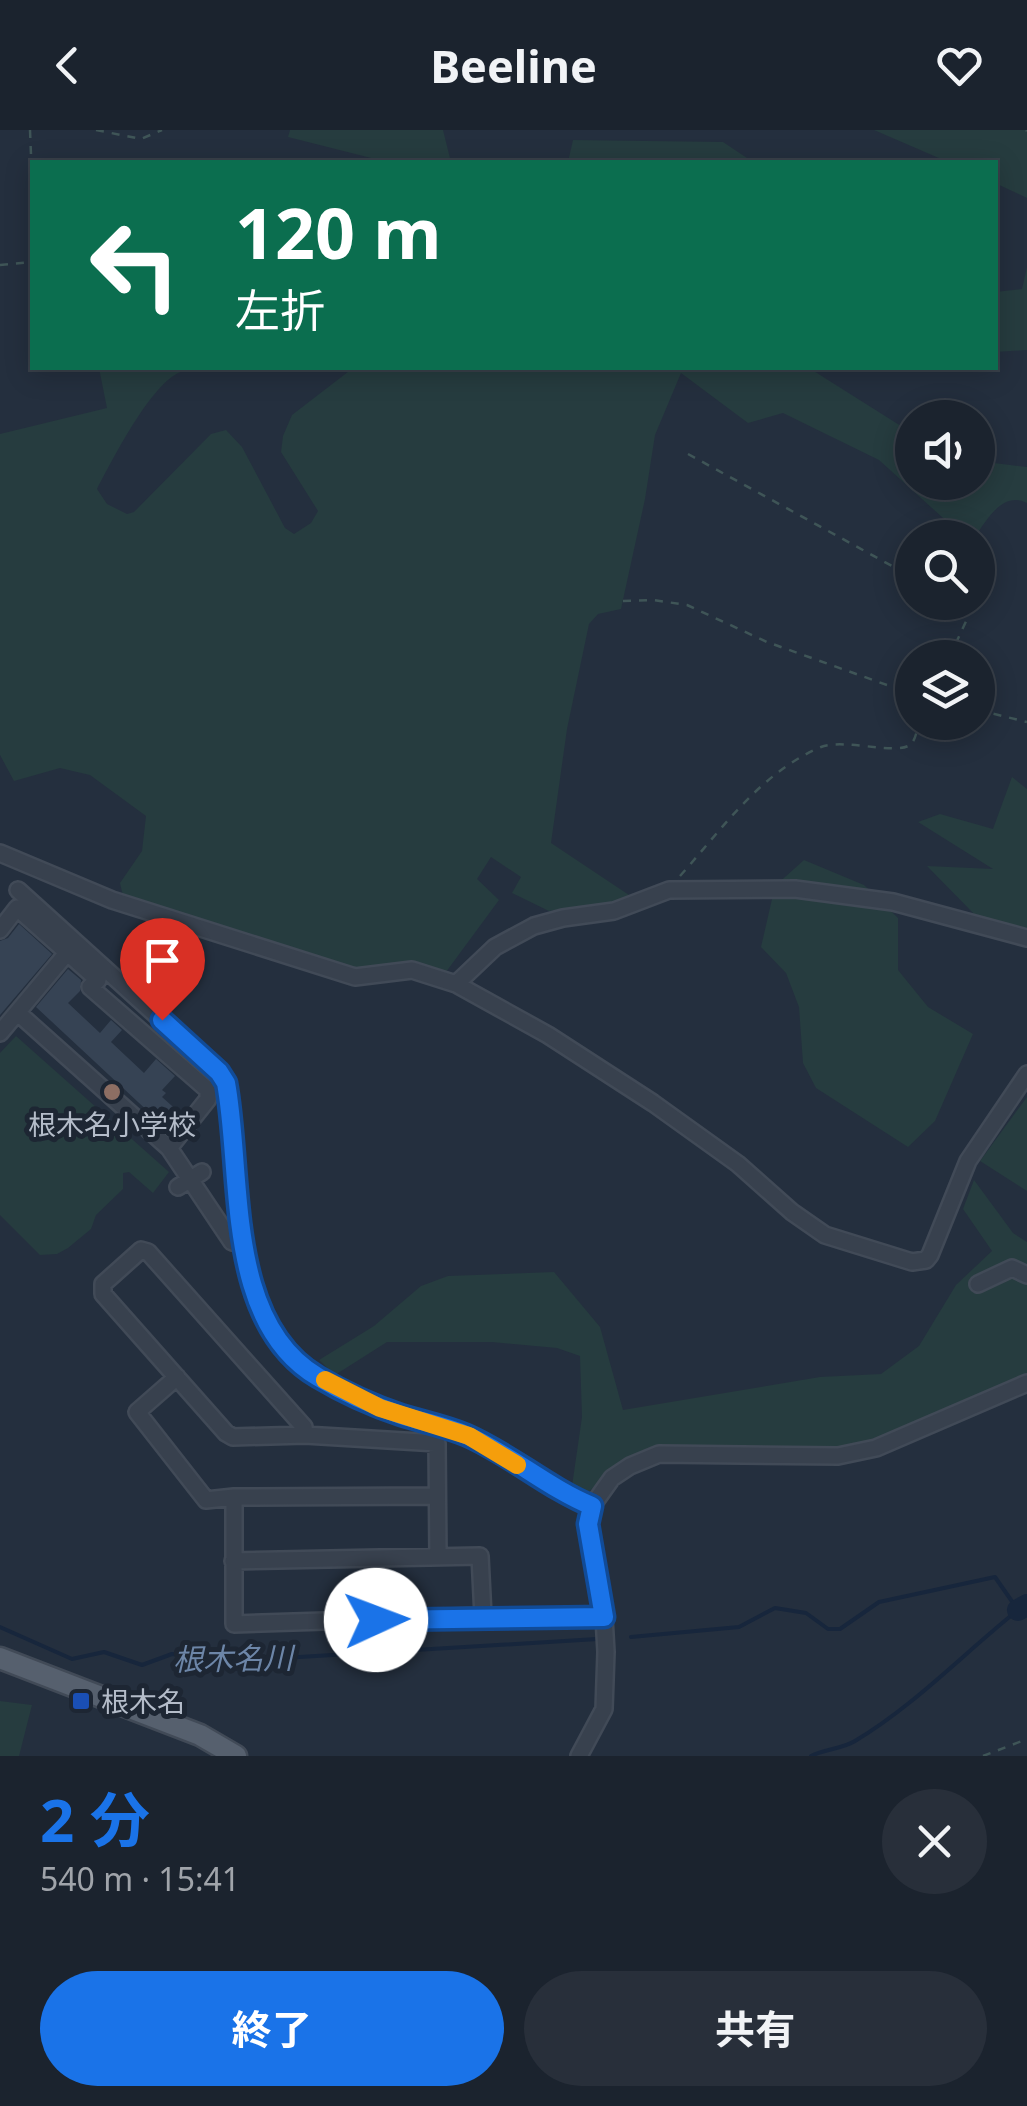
<!DOCTYPE html>
<html lang="ja">
<meta charset="utf-8">
<style>
body{margin:0;font-family:"Noto Sans","Noto Sans JP",sans-serif;background:#282f3a;color:#f1f3f6;height:100vh;display:flex;flex-direction:column;font-size:38px;white-space:nowrap}
*{box-sizing:border-box;margin:0}
p{font-size:32px;color:#a0a4aa}
.icon{flex:none;width:55px;height:55px;fill:none;stroke:currentColor;stroke-width:2;stroke-linecap:round;stroke-linejoin:round}
.map{position:relative;height:1626px;overflow:hidden}
.panel{display:flex;flex-direction:column;background:#1b232e;flex:1}
.panel>*{flex:none}
.hud{position:absolute;left:30px;top:30px;width:968px;height:210px;border-radius:0px;box-shadow:0 5px 25px #0003,0 0 0 2px #39404a;background:#0b6e4f;color:#fff;overflow:hidden}
.buttons{position:absolute;left:895px;top:270px;display:grid;gap:20px}
.buttons a{display:grid;place-items:center;width:100px;height:100px;border-radius:50%;background:#1b232e;box-shadow:0 5px 25px #0003,0 0 0 2px #39404a;font-size:50px}
.pin{position:absolute;display:grid;place-items:center;width:85px;height:85px;color:#fff;margin:-102px -42px;border-radius:50% 50% 50% 0;rotate:-45deg;box-shadow:0 0 10px #0007}
.pin .icon{rotate:45deg}
.me{position:absolute;width:110px;margin:-55px;rotate:88deg;stroke-linejoin:round;filter:drop-shadow(0 0 8px #0008)}
.turn{display:flex;align-items:center;gap:35px;height:210px;padding:0 40px;font-size:45px}
.turn .icon{width:130px;height:130px;stroke-width:2.5}
.turn b{display:block;font-size:70px;line-height:85px}
.round{display:grid;place-items:center;flex:none;width:105px;height:105px;border-radius:52px;background:#282f3a}
.head{display:flex;align-items:center;justify-content:space-between;height:170px;padding:0 40px}
h1{font-size:60px;font-weight:700;line-height:75px;color:#1a73e8}
.cta{display:flex;gap:20px;margin-top:auto;padding:20px 40px}
.cta a{flex:1;height:115px;border-radius:60px;background:#1a73e8;color:#fff;font-size:40px;font-weight:700;line-height:115px;text-align:center}
.cta a+a{background:#282f3a;color:#f1f3f6}
header{display:flex;justify-content:space-between;align-items:center;height:130px;padding:0 40px;background:#1b232e;font-size:45px;font-weight:700}
.map>svg:first-child{display:block}
.green{fill:#263c3f}
.lines{fill:none;stroke-linecap:round;stroke-linejoin:round}
.stream{stroke:#17263c;stroke-width:4}
.river{stroke:#17263c;stroke-width:22}
.building{fill:#364354}
.minor-casing{stroke:#414a57;stroke-width:20}
.major-casing{stroke:#414a57;stroke-width:25}
.path{stroke:#3f5557;stroke-width:2.5;stroke-dasharray:8 8;stroke-linecap:butt}
.minor{stroke:#38414e;stroke-width:15}
.major{stroke:#56606e;stroke-width:20}
.route-casing{stroke:#114b97;stroke-width:25}
.route{stroke:#1a73e8;stroke-width:18}
.slow{stroke:#f59e0b;stroke-width:18}
.education-dot{fill:#8d6e63;stroke:#1d2633;stroke-width:4}
.transit-dot{fill:#1a4fb4;stroke:#1d2633;stroke-width:4}
.labels{text-anchor:middle;dominant-baseline:central;stroke-width:10;stroke-linejoin:round;paint-order:stroke}
.poi-label{font-size:28px;fill:#b4bcc9;stroke:#1d2633}
.water-label{font-size:30px;font-style:italic;fill:#6d86a8;stroke:#1d2633}
</style>
<header><svg class="icon" aria-label="back" viewBox="0 0 24 24"><path d="M15 5l-7 7 7 7"/></svg>Beeline<svg class="icon" aria-label="heart" viewBox="0 0 24 24"><path d="M12 20l-8-8c-3-5 5-10 8-4 3-6 11-1 8 4z"/></svg></header>
<div class="map">
<svg width="1027" height="1626" viewBox="0 0 1027 1626">
<rect width="100%" height="100%" fill="#242f3e"/>
<!-- green -->
<path class="green" d="M290,0H443L451,32H387L288,7Z
M874,0H1027V68L995,53V32H948Z
M573,10L723,12L753,32H568Z
M1027,137V220L995,222V162L1022,159Z
M99,238H209C200,239 186,239 178,243C148,259 113,329 97,359L107,374L127,384L134,382L211,304L226,300L242,317L285,398L294,404L311,393L318,381L281,322L283,306L292,285L353,238H809L912,303V352H978V331L1027,337V373C1003,361 987,389 975,407H964L879,330L783,283L748,293L681,243L655,305L645,369L621,479L598,484L589,494L567,599L551,713L629,765L613,772L549,781L512,763L521,747L491,727L477,749L499,770L446,842C403,823 387,842 345,840L123,766L120,753L142,721L146,686L90,645L60,638L14,651L0,625V304L107,278Z
M1012,647L1027,659V802L975,785L927,736L993,739L918,692L940,684L993,699Z
M804,730L864,755L898,788V840L928,877L973,904L935,991L908,1017L816,958L803,933L799,877L786,843L761,817L775,756Z
M16,906L169,1042L153,1063L129,1042L123,1043V1059L96,1085L91,1099L68,1118L57,1124L40,1125L0,1085V923Z
M1027,967V1061L980,1031Z
M974,1050L1013,1103L1027,1112V1245L960,1272L871,1316L752,1319L660,1316L618,1335L584,1366L575,1364L572,1356L582,1287L580,1226L557,1218L492,1212H387L335,1245L319,1230L374,1196L421,1156L448,1146L554,1142L600,1197L623,1280L820,1247L881,1244L919,1216L956,1155L992,1121L963,1079Z
M0,1571L32,1575L19,1626H0Z"/>
<g class="lines">
<!-- stream -->
<path class="stream" d="M0,1497L72,1529L104,1522L142,1535L172,1524L235,1531L597,1509
M631,1507L739,1497L775,1478L806,1483L828,1499H840L879,1472L995,1447L1018,1480C964,1523 915,1575 855,1611C842,1619 825,1619 811,1626"/>
<!-- river -->
<path class="river" d="M1018,1480L1027,1475"/>
</g>
<!-- building -->
<path class="building" d="M19,794L52,824L0,885V811L8,808Z
M68,839L81,850L80,861L68,873L100,903L111,890L122,900L111,912L144,943L156,929L175,946L162,960L166,963L162,967L181,984L167,999L36,877Z"/>
<g class="lines">
<!-- minor casing -->
<g class="minor-casing">
<path id="minor" d="M0,723L112,770L355,847L412,840L456,854L548,905L653,973L738,1034L792,1082L825,1105L912,1132L926,1130L930,1125L968,1031L1027,944
M18,760L219,942L226,953C242,1044 225,1192 318,1247C343,1262 374,1276 401,1285C423,1292 445,1296 467,1305C511,1324 548,1358 592,1376
M0,800L17,778L98,850L90,857L208,960V969L169,1018
M456,854L495,817L534,796L563,788L614,781L669,760L795,759L893,772L1027,808
M18,883L169,1018L232,1112
M0,903L67,823
M178,1057L202,1042
M978,1154L1012,1138L1027,1145
M177,1247L137,1282L206,1370L234,1367L437,1366
M305,1305L304,1297L148,1122L141,1120L103,1154V1164L226,1303L233,1307L305,1305L437,1313L438,1427
M234,1367V1494L483,1486L604,1487
M233,1431L480,1426L483,1486
M579,1626L604,1579L606,1522L604,1487L587,1394L592,1376L612,1348L630,1336L659,1324L838,1326L876,1318L1027,1253"/>
</g>
<!-- major casing -->
<g class="major-casing">
<path id="major" d="M0,1528L200,1605L236,1626"/>
</g>
<!-- path -->
<path class="path" d="M30,0L32,49
M96,0L141,9L162,0
M1026,0L1027,1
M0,135L32,132
M688,324L912,447
M623,471L653,470L687,475L767,512L912,564
M949,528L968,487V481L960,472
M978,580L1027,592
M680,746C723,698 760,643 821,617C844,608 899,626 911,614C916,609 917,599 919,592
M983,1626L1027,1609"/>
<!-- minor -->
<use href="#minor" class="minor"/>
<!-- major -->
<use href="#major" class="major"/>
</g>
<g class="lines">
<!-- route casing -->
<g class="route-casing">
<path id="route" d="M162,890L219,942L226,953C243,1044 224,1192 318,1247C343,1262 374,1276 401,1285C423,1292 445,1296 466,1305C510,1324 548,1358 592,1376L588,1394L604,1487L376,1490"/>
</g>
<!-- route -->
<use href="#route" class="route"/>
<!-- slow -->
<path class="slow" d="M325,1250L380,1278L469,1306L517,1335"/>
</g>
<!-- markers -->
<circle class="education-dot" cx="112" cy="962" r="10"/>
<rect class="transit-dot" x="71" y="1561" width="20" height="20" rx="5"/>
<g class="labels">
<!-- poi labels -->
<g class="poi-label">
<text x="112" y="994">根木名小学校</text>
<text x="101" y="1571" text-anchor="start">根木名</text>
</g>
<!-- water labels -->
<g class="water-label">
<text transform="translate(233 1528) rotate(-1)">根木名川</text>
</g>
</g>
</svg>
<div class="buttons">
<a><svg class="icon" aria-label="sound" viewBox="0 0 24 24"><path d="M4 9h4l5-4v14l-5-4H4zM17 9q2 3 0 6"/></svg></a>
<a><svg class="icon" aria-label="search" viewBox="0 0 24 24"><circle cx="10" cy="10" r="6"/><path d="M15 15l6 6"/></svg></a>
<a><svg class="icon" aria-label="layers" viewBox="0 0 24 24"><path d="M12 4l9 5-9 5-9-5zM3 14l9 5 9-5"/></svg></a>
</div>
<div class="pin" style="left:162px;top:890px;background:#d93025"><svg class="icon" aria-label="arrive" viewBox="0 0 24 24"><path d="M6 21V4h12l-3 4 3 4H6"/></svg></div>
<svg class="me" style="left:376px;top:1490px" viewBox="-20 -20 40 40"><circle r="19" fill="#fff"/><path d="M0-13L10 11 0 6-10 11z" fill="#1a73e8"/></svg>
<div class="hud">
<div class="turn"><svg class="icon" aria-label="left" viewBox="0 0 24 24"><path d="M17 20v-9H6M10 6l-5 5 5 5"/></svg><div><b>120 m</b>左折</div></div>
</div>
</div>
<section class="panel">
<div class="head"><div><h1>2 分</h1><p>540 m · 15:41</p></div><a class="round"><svg class="icon" aria-label="close" viewBox="0 0 24 24"><path d="M6 6l12 12M18 6L6 18"/></svg></a></div>
<div class="cta"><a>終了</a><a>共有</a></div>
</section>
